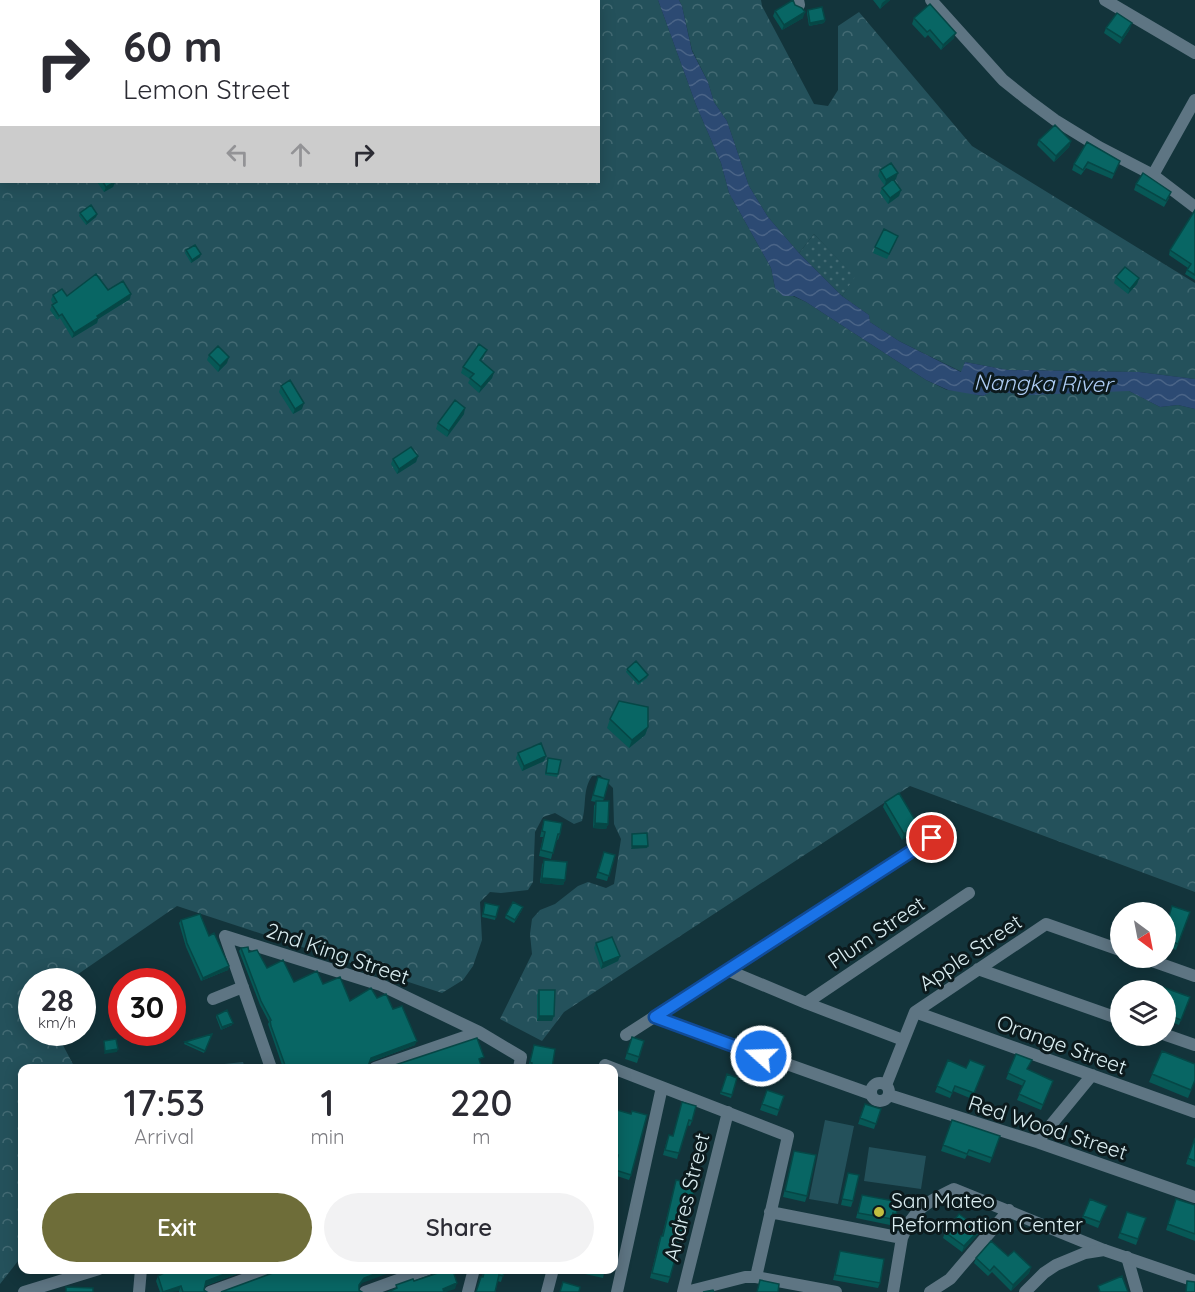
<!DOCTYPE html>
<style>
body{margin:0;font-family:Quicksand,sans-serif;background:#f2f2f3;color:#2b2b33;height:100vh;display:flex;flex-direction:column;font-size:22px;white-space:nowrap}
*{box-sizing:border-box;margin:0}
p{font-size:20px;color:#7c7c81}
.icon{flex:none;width:33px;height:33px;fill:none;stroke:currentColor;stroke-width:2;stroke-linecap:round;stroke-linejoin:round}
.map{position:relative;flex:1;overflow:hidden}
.drawer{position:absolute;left:18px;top:1064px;width:600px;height:210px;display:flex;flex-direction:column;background:#fff;border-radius:12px;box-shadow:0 3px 15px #0003}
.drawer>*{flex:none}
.guide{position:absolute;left:0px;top:0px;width:600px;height:183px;box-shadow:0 3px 15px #0003;background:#fff;color:#2b2b33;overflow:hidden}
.needle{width:39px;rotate:148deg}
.fabs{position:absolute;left:1110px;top:902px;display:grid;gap:12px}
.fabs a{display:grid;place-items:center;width:66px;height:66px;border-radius:50%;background:#fff;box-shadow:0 3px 15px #0003;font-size:30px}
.speed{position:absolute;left:18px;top:968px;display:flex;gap:12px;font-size:30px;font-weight:700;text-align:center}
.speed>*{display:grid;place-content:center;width:78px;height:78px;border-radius:50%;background:#fff;box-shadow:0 3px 15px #0003;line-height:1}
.speed small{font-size:15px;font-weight:400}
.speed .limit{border:9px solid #d22;background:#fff;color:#111}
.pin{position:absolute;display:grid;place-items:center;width:51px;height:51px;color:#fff;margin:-26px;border:3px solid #fff;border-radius:50%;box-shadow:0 2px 6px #0007}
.me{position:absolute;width:66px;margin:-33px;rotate:290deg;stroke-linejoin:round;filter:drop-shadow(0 0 4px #0008)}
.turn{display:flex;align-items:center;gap:21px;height:126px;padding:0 24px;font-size:27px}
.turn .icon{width:78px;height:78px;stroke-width:2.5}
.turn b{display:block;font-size:42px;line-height:51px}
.lanes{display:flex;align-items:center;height:57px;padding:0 24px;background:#0003;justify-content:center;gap:30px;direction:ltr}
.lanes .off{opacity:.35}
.eta{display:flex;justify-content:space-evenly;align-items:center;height:102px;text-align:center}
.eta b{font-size:36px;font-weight:600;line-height:42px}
.button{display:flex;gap:12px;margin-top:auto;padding:12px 24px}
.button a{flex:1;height:69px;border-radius:36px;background:#6e6d39;color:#fff;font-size:24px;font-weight:600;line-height:69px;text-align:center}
.button a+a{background:#f2f2f3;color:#2b2b33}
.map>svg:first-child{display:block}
.grass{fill:url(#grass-dots)}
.forest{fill:url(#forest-crowns);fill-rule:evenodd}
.pitch{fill:#24515b}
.water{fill:url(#water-waves)}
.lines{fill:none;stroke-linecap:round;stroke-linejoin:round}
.minor{stroke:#5e7583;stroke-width:12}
.tertiary{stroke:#5e7583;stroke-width:12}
.wall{fill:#075856}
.shaded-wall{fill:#064746}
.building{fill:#086664;stroke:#064746;stroke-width:1.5}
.route-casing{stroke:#114b97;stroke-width:15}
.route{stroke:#1a73e8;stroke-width:10}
.poi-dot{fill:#c1be40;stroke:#0c1a1d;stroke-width:2}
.labels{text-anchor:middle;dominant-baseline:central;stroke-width:6;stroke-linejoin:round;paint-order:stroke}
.street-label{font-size:21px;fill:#daedf1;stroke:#0c1a1d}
.poi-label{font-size:21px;fill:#daedf1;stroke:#0c1a1d;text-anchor:start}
.water-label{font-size:22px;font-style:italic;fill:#aeccf4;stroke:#0c1a1d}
</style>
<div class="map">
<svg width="1195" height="1292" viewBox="0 0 1195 1292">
<defs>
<pattern id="grass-dots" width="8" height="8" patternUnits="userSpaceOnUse" patternTransform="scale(1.5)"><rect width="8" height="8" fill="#24515b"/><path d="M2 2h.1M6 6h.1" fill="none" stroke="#436a73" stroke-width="1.8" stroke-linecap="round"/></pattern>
<pattern id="forest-crowns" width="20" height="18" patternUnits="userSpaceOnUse" patternTransform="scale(1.5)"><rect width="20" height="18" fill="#24515b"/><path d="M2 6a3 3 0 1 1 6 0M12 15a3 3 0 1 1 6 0" fill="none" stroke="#436a73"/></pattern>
<pattern id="water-waves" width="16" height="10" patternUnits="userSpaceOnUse" patternTransform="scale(1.5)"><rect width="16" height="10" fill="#2c4a73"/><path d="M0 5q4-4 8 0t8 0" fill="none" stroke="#4a6487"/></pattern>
</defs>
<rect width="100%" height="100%" fill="#13343b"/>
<!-- grass -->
<path class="grass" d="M814,234L856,277L842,296L799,253Z"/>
<!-- forest -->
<path class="forest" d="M0,0H658L696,105L721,163L729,193L771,268L775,288L806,302L926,380L947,390L965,391L977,395L983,396L991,391H1129L1160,407L1178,405L1195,409V892L910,786L564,1012L542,1041L500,1019L532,954L530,934L532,919L540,910L555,904L578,886L588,882L606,888L614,884L621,839L614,824L613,788L600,775L592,776C582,791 587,805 582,821L574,824L555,813L543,817L535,832L533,882L528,890L501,893L490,892L480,902L482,940L473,966L463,980L442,993L177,906L68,981H32V1032H56L75,1068H22V1256L0,1284ZM2,2H598V182H2Z
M679,0H761L762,6L814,104L828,106L838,90V26L859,12L972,146L1195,283V379L1139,372L1008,370L965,362L962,372L899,341L870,322L869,315L842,296L855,277L814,234L799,253L768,217L749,186L727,121L714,102L708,82L692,50L682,6Z
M243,1062L245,1068H188Z"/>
<!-- pitch -->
<path class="pitch" d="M825,1120L854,1126L838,1204L809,1199Z
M869,1147L926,1156L921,1189L864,1181Z"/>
<!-- water -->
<path class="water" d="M658,0H679L682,6L692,51L708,82L714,102L727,121L749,186L768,217L799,253L842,296L869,315L870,322L899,341L961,372L965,362L1008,370L1139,372L1195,379V409L1178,405L1160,407L1129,391L1028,395L992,391L983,396L948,390L926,380L806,302L794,296H783L775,288L771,268L729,193L721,163L696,105Z"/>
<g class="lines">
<!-- minor -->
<path class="minor" d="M798,0L799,5
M931,0L1003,80L1028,100L1055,120L1099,147L1153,175L1195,207
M1105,0L1195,53
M1153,175L1195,100
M225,936L381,985L479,1032L521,1057L519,1068
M225,936L271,1068
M1141,957L1195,976
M978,969L1120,1019
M727,970L806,1003L903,1040
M213,999L243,987
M806,1003L969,893
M915,1012L1195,1112
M655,1017L871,1094
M626,1035L932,838
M1166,1035L1195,1045
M375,1068L479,1032
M604,1068L605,1065L788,1136L756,1277
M871 1092a9 9 0 1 1 18 0a9 9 0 1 1-18 0Z
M886,1085L915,1012L1046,924L1120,950
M889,1095L1037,1142L1195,1197
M1037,1142L1092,1075
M770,1212L902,1238C913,1209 927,1202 954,1189L1104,1250
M1127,1257L1137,1292
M24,1292L99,1269
M139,1292L141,1269
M210,1292L273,1269
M365,1292L428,1269
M468,1292L474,1269
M547,1292L553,1269
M617,1292L662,1087
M683,1292L728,1112
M686,1292L745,1277H756L836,1292
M893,1292L902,1238
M930,1292L950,1279L1009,1210"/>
<!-- tertiary -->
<path class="tertiary" d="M1025,1292L1044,1273L1056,1265L1085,1253L1104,1250L1195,1281"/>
</g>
<!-- wall -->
<path class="wall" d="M873,0H890L880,9Z
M795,5L803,18L782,30L773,16L775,11Z
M808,10L825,20L824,23L809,26L807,13Z
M914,18L954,38L941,50L928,35L925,38L912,24Z
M1106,28L1130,29L1120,44L1104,33Z
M1039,140L1071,141L1069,147L1054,162L1037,145Z
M1087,142L1120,161L1112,179L1086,168L1081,175L1072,170L1074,164Z
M880,170L896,179L894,180L901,190L899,196L888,204L880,193L882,188L885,186L878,176Z
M97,182H115L113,187L104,192Z
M1136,184L1169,198L1164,207L1134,190Z
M1195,210V280L1185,274L1188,268L1169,255L1170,250Z
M80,213L97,214L96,217L86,225L79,216Z
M896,241L887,259L873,253L875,247Z
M186,250L200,257L191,263L185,253Z
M1116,277L1139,278L1137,284L1128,294L1114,283Z
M108,290L130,299L98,319L97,323L72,338L60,318L57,320L50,310L52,305L53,304L51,300L53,295L67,296Z
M209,355L227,363L218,372L207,360Z
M485,355L481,361L494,372L492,378L479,393L468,383L470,379L461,373L463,367Z
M281,386L302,409L293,414L279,392Z
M464,414L447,437L436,429L438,423Z
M418,456L416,462L397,474L391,464L393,459Z
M627,669L648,675L647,678L638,685L626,672Z
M610,719L648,727L645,735L629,748L607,728Z
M518,753L546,756L544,761L522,771L516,758Z
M548,758L558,774L557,777L545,775Z
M598,777L604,798L603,801L608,824L606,829L593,828L594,806L596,802L591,801Z
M885,802L918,825L916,831L902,840L883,807Z
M544,820L560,834L558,840L556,839L551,859L539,856L543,837H540Z
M604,852L615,855L607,881L596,878Z
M544,860L565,880L563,885L540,883L542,865Z
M484,906H499L495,920L482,917Z
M522,910L514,923L505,918L506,915Z
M1190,912L1176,950L1166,946V926Z
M181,920L209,936L229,966L228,970L201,981L186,947L179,923Z
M596,943L620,956L618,961L601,969L594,948Z
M241,948L249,952L267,968L294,982L323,984L350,1001L377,998L393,1009L415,1045L370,1062L368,1066L370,1068H283L270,1030L268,1024L269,1022L260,1005L239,951Z
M539,990L552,1021H537V995Z
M1166,990L1190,997L1179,1025L1166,1020Z
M217,1015L232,1025L221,1030L216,1017Z
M212,1034L204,1053L184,1044L185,1042Z
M632,1037L644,1041L637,1063L625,1059Z
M534,1045L552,1068H528Z
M1162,1051L1195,1081L1188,1098L1149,1082Z
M1016,1054L1028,1070L1053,1081L1041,1110L1017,1100L1023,1086L1006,1079Z
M948,1060L966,1068L985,1066L972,1099L953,1091L950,1098L935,1092Z
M727,1074L737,1078L731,1098L720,1094Z
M767,1090L784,1096L777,1116L760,1110Z
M682,1102L692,1121L690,1126L687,1125L677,1159L663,1155L667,1140L673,1136Z
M865,1104L881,1109L874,1129L858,1124Z
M614,1109L631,1175L629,1180L614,1175L616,1160L614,1159Z
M952,1120L1000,1136L990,1163L967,1155L965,1159L941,1151Z
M1195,1138V1167L1186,1164Z
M794,1151L807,1196L805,1202L783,1197Z
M848,1173L853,1201L851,1207L841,1205Z
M676,1180L670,1277L668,1283L650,1278L659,1241L661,1236H662Z
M862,1195L896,1214L894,1219H892L890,1225L856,1218Z
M1090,1199L1107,1206L1098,1228L1081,1221Z
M1176,1199L1195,1205V1241L1166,1230Z
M1127,1212L1146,1218L1136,1245L1118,1238Z
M980,1229L978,1234L962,1252L943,1238L945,1232Z
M840,1251L880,1283L878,1288L833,1280Z
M1008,1256L1031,1267L1029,1273L1011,1291L992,1272L988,1276L974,1263L976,1258Z
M159,1269H250L205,1286L204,1290L207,1292H179V1291L160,1292L156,1281L158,1276L161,1275Z
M484,1269H505L501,1282L482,1277Z
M586,1269H605L603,1278L585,1274Z"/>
<!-- shaded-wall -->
<path class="shaded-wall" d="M886,0H890L880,9L882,3Z
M805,12L803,18L782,30L784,25Z
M825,20L824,23L809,26L810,23Z
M1132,23L1130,29L1120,44L1122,38Z
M956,33L954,38L941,50L943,45Z
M1071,141L1069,147L1054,162L1056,156Z
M898,173L896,179L885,186L886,180Z
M115,182L113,187L104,192L106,187Z
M901,190L899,196L888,204L890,198Z
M97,214L96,217L86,225L87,222Z
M201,254L200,257L191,263L192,260Z
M1139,278L1137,284L1128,294L1130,289Z
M131,294L130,299L98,319L97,323L72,338L74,333L97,316Z
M229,357L227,363L218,372L220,366Z
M494,372L492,378L479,393L481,387Z
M304,403L302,409L293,414L295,409Z
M465,408L464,414L447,437L449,431Z
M418,456L416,462L397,474L399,469Z
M648,727L645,735L629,748L632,740Z
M546,756L544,761L522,771L524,766Z
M595,823L608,824L606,829L593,828Z
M918,825L916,831L902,840L904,834Z
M632,846H648L647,848L631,849Z
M542,878L565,880L563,885L540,883Z
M620,956L618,961L601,969L603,963Z
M229,966L228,970L201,981L203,978Z
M539,1016H554L552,1021H537Z
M233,1023L232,1025L221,1030L222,1027Z
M417,1041L415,1045L369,1062L371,1058Z
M118,1049L117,1052L104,1054L105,1051Z
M980,1229L978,1234L962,1252L964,1246Z
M1031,1267L1029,1273L1011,1291L1013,1285Z
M50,1269H59L45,1274L46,1270Z
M238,1269H250L204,1286L206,1281Z
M388,1269H400L362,1283L357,1290L359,1285L364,1278Z
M458,1269L456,1274L451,1276L453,1271Z
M457,1283L455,1289L446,1292H442L443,1289Z
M181,1286L179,1291L163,1292Z"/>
<!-- building -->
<path class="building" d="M793,0L795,5L802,8L805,12L784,25L775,11Z
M930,4L956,33L943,45L930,30L927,32L914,18Z
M822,7L825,20L810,23L808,10Z
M1117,13L1132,23L1122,38L1106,28Z
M1055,125L1071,141L1056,156L1039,140Z
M1087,142L1120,161L1114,174L1088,162L1083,170L1074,164Z
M891,163L898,173L886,180L880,170Z
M1143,173L1171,192L1166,201L1136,184Z
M893,179L901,190L890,198L882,188Z
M103,182H115L106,187Z
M91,205L97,214L87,222L80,213Z
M1195,210V275L1187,270L1191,264L1170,250Z
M884,229L898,236L889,254L875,247Z
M195,245L201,254L192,260L186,250Z
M1125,267L1139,278L1130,289L1116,277Z
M96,274L108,290L123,281L131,294L97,316L98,318L74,333L62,314L59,316L52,305L57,302L53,295L62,289L67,296Z
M479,344L487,350L480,360L494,372L481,387L470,378L474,374L463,367Z
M218,346L229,357L220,366L209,355Z
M290,380L304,403L295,409L281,386Z
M455,400L465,408L449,431L438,423Z
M411,447L418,456L399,469L393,459Z
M636,661L648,675L639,682L627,669Z
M619,701L648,707V727L632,740L610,719Z
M541,743L546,756L524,766L518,753Z
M548,758L561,760L558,774L546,773Z
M598,777L609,780L604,798L593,795Z
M899,793L918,825L904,834L885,802Z
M596,801H609L608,824L595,823Z
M544,820L562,823L560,834H558L553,853L541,850L545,832L542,831Z
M647,833L648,846H632V834Z
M604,852L615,855L609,876L598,872Z
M544,860L567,862L565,880L542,878Z
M513,902L523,907L515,920L506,915Z
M485,903L499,906L496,917L483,914Z
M1172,906L1190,912L1178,944L1166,940V926Z
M200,914L209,936L214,933L229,966L203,978L187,943L181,920Z
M612,937L620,956L603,963L596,943Z
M248,947L249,952L257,950L267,968L283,960L294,982L317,971L323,984L340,977L350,1001L371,988L377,998L386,994L393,1009L402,1006L417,1041L371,1058L368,1066L370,1068H286L271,1026L270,1020H271L261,1001L241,948Z
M1160,986L1190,997L1181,1020L1166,1014V990H1159Z
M539,990H555L554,1016H539Z
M227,1010L233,1023L222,1027L217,1015Z
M212,1034L205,1051L185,1042Z
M632,1037L644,1041L639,1057L627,1053Z
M477,1038L484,1057L479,1059L482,1068H386Z
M116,1039L118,1049L105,1051L104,1041Z
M534,1045L555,1049L552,1068H531L532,1063L530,1062Z
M1162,1051L1195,1064V1080L1191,1090L1152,1074Z
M1016,1054L1032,1060L1027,1069L1053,1081L1043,1105L1019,1094L1025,1081L1008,1073Z
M948,1060L966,1068L970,1060L985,1066L974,1093L955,1086L952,1093L937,1086Z
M727,1074L737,1078L732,1095L721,1092Z
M767,1090L784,1096L779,1110L762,1104Z
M682,1102L696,1106L692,1121L689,1120L679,1153L665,1150L669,1135L673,1136Z
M865,1104L881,1109L876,1124L860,1118Z
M614,1109L631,1114L632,1111L647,1115L631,1175L615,1170L618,1155L614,1154Z
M952,1120L1000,1136L992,1158L969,1150L967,1154L943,1145Z
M1195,1138V1161L1188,1158Z
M794,1151L816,1155L807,1196L785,1191Z
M848,1173L859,1175L853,1201L842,1199Z
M676,1180L696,1184L670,1277L652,1273L661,1236H663Z
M862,1195L899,1202L896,1214L893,1213L892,1219L858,1213Z
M1090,1199L1107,1206L1100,1222L1083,1216Z
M1176,1199L1195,1205V1234L1168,1224Z
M1127,1212L1146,1218L1138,1239L1120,1233Z
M959,1214L980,1229L964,1246L945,1232Z
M991,1241L1008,1256L1014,1251L1031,1267L1013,1285L994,1266L990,1271L976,1258Z
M840,1251L884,1259L880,1283L835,1275Z
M163,1269H238L206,1281L204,1290L207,1292H183L181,1286L163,1292L158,1276L164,1273Z
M281,1269H388L364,1278L359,1285V1290L362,1292H221L278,1271Z
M438,1269H458L453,1271L457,1283L443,1289L444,1292H388L397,1288L396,1285L413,1279L414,1281L438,1273Z
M485,1269H505L503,1276L499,1275L495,1292H476L481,1277H483Z
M590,1269H605V1272Z
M1122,1276L1128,1292H1100L1098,1286Z
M760,1280L779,1284L778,1292H757Z
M1187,1281L1195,1282V1292H1186Z
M563,1282L580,1287L579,1292H560Z
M66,1287L93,1288V1292H66Z
M713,1290L714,1292H703Z"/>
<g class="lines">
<!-- route casing -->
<g class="route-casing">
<path id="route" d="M761,1056L655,1017L932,838"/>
</g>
<!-- route -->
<use href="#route" class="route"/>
</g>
<!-- markers -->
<circle class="poi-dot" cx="879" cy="1212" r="6"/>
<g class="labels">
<!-- street labels -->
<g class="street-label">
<text transform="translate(876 932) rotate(-34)">Plum Street</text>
<text transform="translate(970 952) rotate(-34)">Apple Street</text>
<text transform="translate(338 953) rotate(19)">2nd King Street</text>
<text transform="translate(1062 1044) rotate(20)">Orange Street</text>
<text transform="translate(1048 1127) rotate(18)">Red Wood Street</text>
<text transform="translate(686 1197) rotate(-76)">Andres Street</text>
</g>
<!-- poi labels -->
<g class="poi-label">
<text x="891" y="1200">San Mateo<tspan x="891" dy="24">Reformation Center</tspan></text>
</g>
<!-- water labels -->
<g class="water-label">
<text transform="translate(1043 383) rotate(1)">Nangka River</text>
</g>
</g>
</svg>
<div class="fabs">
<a><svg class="needle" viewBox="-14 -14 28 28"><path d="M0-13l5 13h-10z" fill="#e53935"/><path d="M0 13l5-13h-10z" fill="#7c7c81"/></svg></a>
<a><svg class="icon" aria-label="layers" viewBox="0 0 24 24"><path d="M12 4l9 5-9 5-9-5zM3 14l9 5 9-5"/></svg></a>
</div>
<div class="speed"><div>28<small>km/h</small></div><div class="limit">30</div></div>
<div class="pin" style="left:932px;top:838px;background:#d93025"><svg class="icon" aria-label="arrive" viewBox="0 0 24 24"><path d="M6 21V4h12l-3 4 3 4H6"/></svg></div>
<svg class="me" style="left:761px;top:1056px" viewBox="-20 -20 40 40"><circle r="17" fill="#1a73e8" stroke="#fff" stroke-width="3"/><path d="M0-11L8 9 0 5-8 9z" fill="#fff"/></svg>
<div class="guide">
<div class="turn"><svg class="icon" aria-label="right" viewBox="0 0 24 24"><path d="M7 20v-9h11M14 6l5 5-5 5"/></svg><div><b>60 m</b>Lemon Street</div></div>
<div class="lanes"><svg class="icon off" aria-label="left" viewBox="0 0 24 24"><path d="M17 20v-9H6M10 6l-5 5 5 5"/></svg><svg class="icon off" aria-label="ahead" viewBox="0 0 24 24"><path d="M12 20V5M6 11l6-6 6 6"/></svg><svg class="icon" aria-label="right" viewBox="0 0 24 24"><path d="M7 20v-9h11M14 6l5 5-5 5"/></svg></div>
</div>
<section class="drawer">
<div class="eta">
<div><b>17:53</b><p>Arrival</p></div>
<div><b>1</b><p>min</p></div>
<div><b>220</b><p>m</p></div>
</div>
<div class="button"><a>Exit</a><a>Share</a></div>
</section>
</div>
